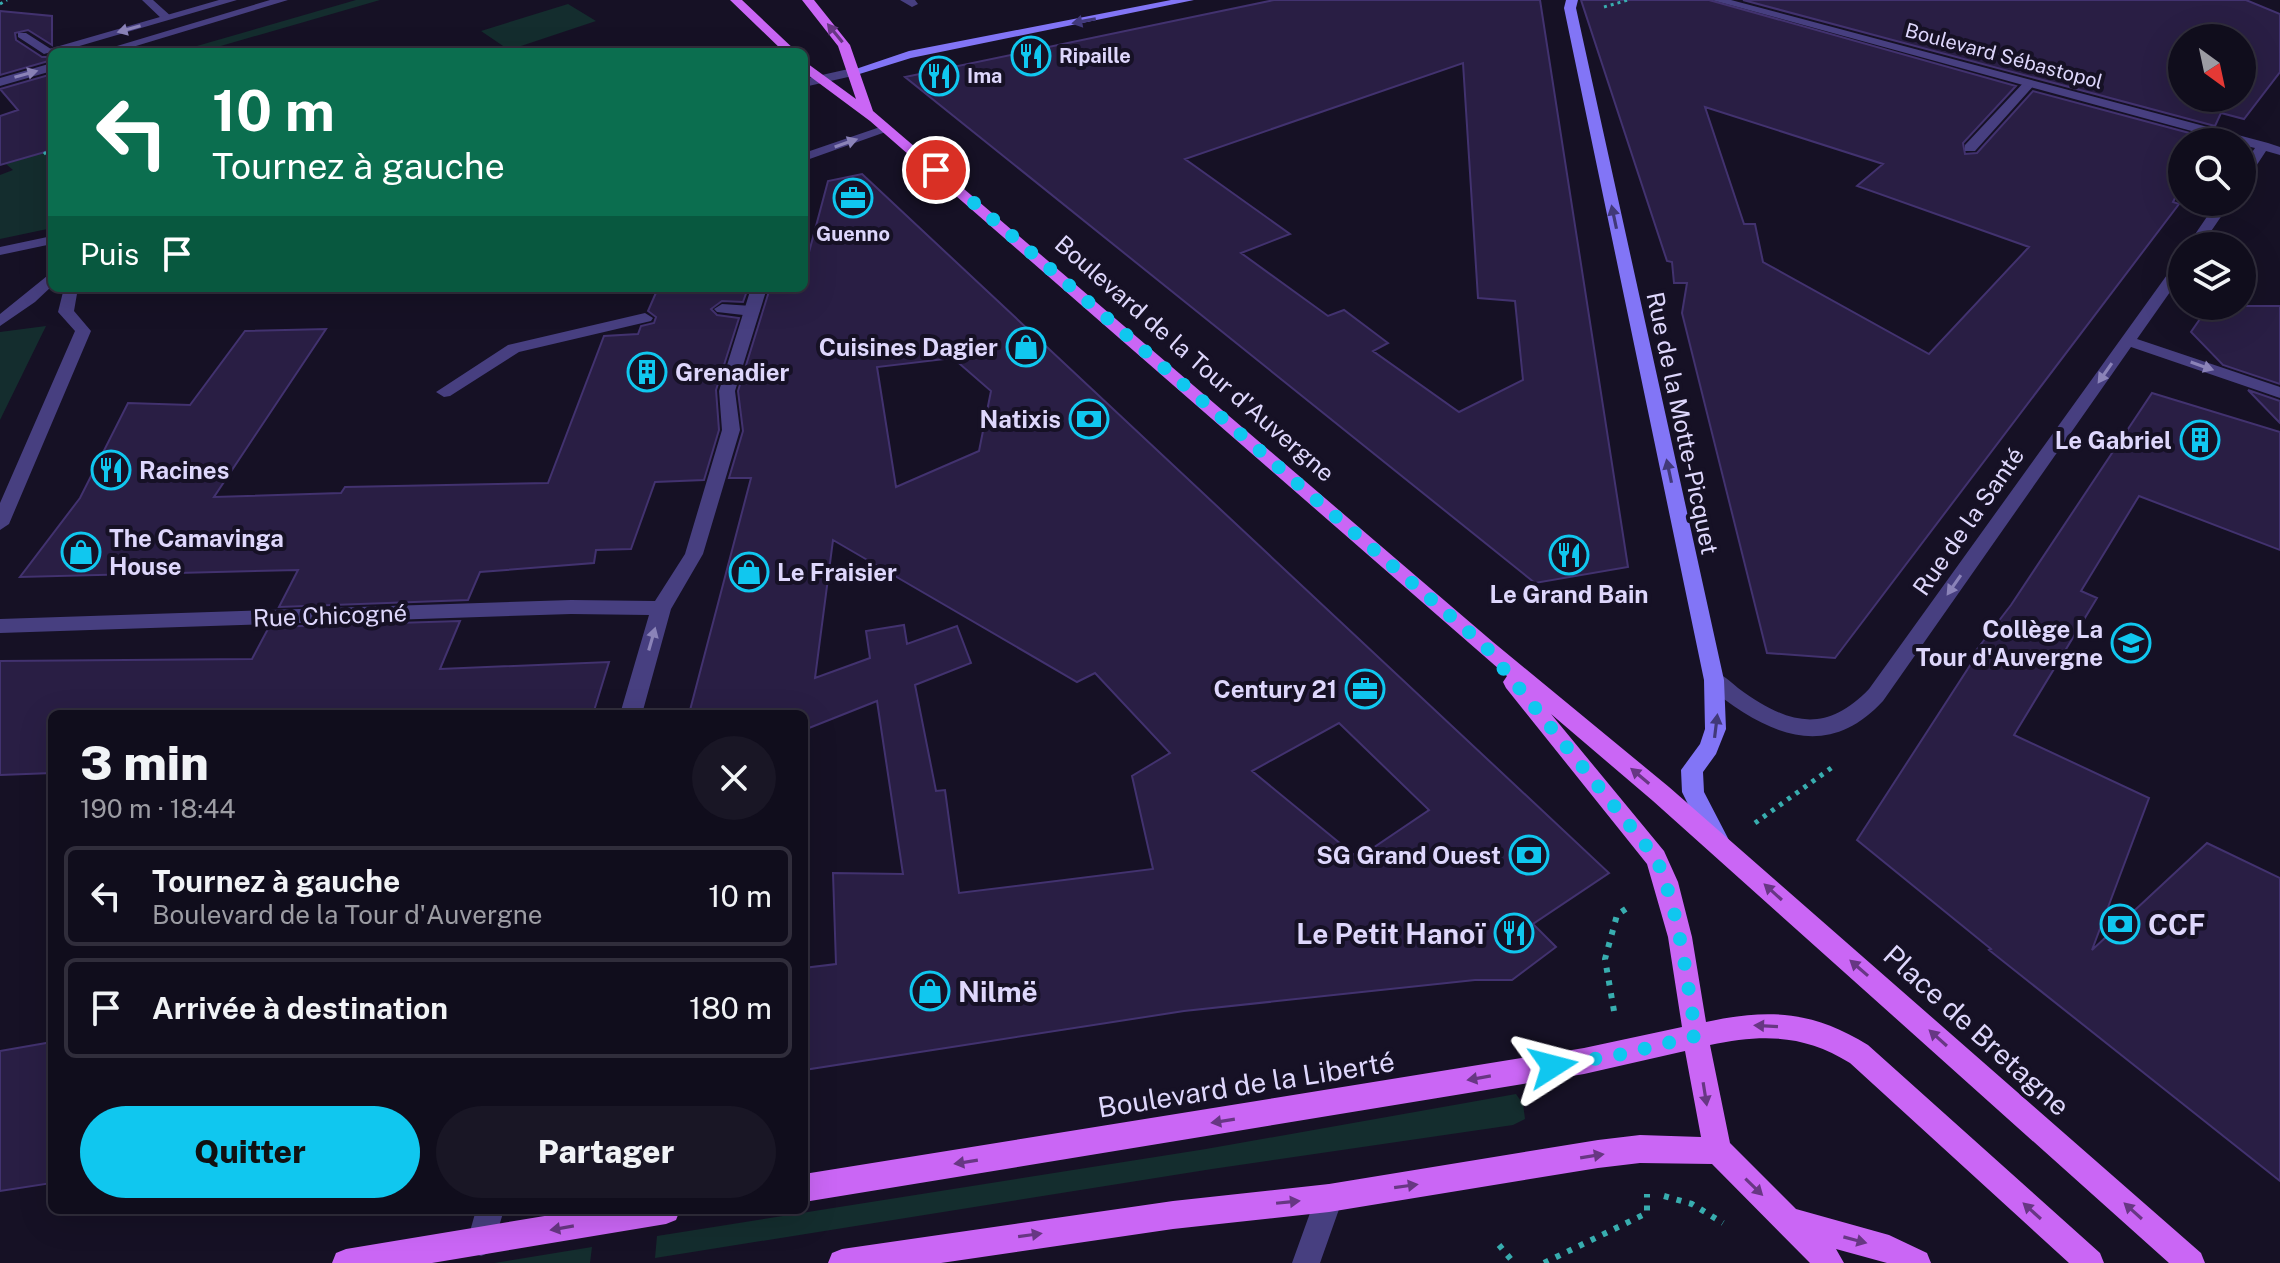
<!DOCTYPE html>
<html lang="fr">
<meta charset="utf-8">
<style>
body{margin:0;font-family:"Public Sans",sans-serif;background:#191625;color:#f1f3f6;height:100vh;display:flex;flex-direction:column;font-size:30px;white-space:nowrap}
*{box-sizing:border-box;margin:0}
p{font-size:26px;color:#9c9ca3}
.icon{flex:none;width:44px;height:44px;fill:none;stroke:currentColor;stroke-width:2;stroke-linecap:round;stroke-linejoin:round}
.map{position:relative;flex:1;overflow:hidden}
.drawer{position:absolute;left:48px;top:710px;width:760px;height:504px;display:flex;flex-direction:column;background:#100d1c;border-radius:12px;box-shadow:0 8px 32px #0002,0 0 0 2px #302d3b}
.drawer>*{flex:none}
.hud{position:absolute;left:48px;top:48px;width:760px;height:244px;border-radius:12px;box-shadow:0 8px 32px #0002,0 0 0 2px #302d3b;background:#0b6e4f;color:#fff;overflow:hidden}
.needle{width:52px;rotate:147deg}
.controls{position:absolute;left:2168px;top:24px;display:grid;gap:16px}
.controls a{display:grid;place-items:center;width:88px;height:88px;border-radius:50%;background:#100d1c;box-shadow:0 8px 32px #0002,0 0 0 2px #302d3b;font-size:40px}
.pin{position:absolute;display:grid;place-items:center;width:68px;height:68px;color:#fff;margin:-34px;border:4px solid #fff;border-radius:50%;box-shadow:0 2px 8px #0007}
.me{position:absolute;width:88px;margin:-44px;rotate:81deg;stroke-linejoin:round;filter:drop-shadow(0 0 6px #0008)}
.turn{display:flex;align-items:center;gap:28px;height:168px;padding:0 32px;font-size:36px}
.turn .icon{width:104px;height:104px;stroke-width:2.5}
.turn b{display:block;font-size:56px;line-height:68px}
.then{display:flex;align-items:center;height:76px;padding:0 32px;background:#0003;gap:16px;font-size:30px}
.round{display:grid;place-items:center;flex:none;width:84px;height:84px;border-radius:42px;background:#191625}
.overview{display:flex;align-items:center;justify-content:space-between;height:136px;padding:0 32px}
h1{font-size:48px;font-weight:800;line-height:60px}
.button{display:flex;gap:16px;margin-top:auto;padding:16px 32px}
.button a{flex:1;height:92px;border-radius:48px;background:#10c7ef;color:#111;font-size:32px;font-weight:800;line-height:92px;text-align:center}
.button a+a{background:#191625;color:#f1f3f6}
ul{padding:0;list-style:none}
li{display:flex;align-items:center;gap:24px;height:100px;margin:0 16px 12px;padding:0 16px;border:4px solid #302d3b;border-radius:12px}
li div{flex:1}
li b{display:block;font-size:30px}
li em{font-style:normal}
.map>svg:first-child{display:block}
.green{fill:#142d2e}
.building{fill:#291e44;stroke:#42326f;stroke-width:2;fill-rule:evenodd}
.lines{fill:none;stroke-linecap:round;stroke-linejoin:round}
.path-far2{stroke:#38adaf;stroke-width:3;stroke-dasharray:3 4;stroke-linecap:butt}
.path-far1{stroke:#38adaf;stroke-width:5;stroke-dasharray:4 6;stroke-linecap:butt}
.path{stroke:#38adaf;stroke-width:6;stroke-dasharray:5 8;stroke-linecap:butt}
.lane{fill:#473f80;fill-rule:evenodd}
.street{fill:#473f80;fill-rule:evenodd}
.secondary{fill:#8275f6;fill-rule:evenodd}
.primary{fill:#ca66f5;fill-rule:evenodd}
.oneway{fill:#413979}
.oneway2{fill:#8b83b8}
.oneway3{fill:#673783}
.route{stroke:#10c7ef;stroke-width:14;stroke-dasharray:0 25.2}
.labels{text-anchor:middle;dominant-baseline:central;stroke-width:8;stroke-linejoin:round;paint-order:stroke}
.far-poi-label{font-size:20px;font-weight:bold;fill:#ded7fc;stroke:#161125;text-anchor:start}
.far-street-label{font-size:20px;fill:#ded7fc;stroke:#161125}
.poi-label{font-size:24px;font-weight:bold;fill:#ded7fc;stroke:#161125;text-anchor:end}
.street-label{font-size:24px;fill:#ded7fc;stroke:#161125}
.near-poi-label{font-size:28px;font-weight:bold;fill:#ded7fc;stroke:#161125;text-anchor:start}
.near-street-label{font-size:28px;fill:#ded7fc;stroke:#161125}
</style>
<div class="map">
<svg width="2280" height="1263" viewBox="0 0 2280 1263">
<rect width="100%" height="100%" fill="#161125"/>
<!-- green -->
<path class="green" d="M356,0H380L200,52H176Z
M568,4L596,21L509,50L481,31Z
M52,150V228L0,239V175L13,170L6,164Z
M46,326L0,420V332Z
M1516,1094L1523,1104L1525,1119L1513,1125L1212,1169L655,1258L657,1236L1206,1149Z
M592,1247L590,1263H494Z"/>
<!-- building -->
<path class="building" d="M1274,0H1540L1628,567L1535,583L905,77ZM1463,63L1478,298L1515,301L1523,380L1459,412L1373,351L1388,343L1344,310L1328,316L1241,253L1290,234L1185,159Z
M1581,0H1709L2016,86L1963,143L1965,154L1977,153L2033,91L2208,138L2206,142H2182V185L2173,202L2179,204L1835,658L1767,653L1682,313L1687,283H1674L1672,262L1667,261ZM1705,107L1883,164L1857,186L2029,247L1929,354L1763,262L1755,224H1744Z
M1743,0H2246L2280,14V72L2244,119L2221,113L2215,126ZM2182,38H2242V98H2182Z
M0,11L52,16V45L28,30L15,33L16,40L42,57H52V60L0,75Z
M52,74V150L0,165V116L18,110L0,89Z
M862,174L1609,873L1533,924L1556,947L1512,980H1475L1184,1011L804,1070V968L836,964L833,873L903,874L877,701L804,730V714H689L751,478H729L743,431L738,391L770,288H804V271L828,181ZM953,358L991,391L979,451L896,487L877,367ZM833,540L1077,682L1095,673L1170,753L1132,776L1153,869L959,893L945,790L936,791L915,685L971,663L957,626L907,644L904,625L866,631L870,658L815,678ZM1339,723L1429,810L1358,858L1252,771Z
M658,288H748L743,302L722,301L711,309L717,315L739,318L716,390L719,430L704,480L655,482L631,549L596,550L594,563L480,572L468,600L279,607L298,570L20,577L80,498L128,403L190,405L245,331L326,329L214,497L341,493L345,487L548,483L604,336L638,334L641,326L654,323L656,317L648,311Z
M2209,306H2280V384L2223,365L2191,332Z
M2248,390L2280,401V423Z
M2152,393L2280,432V550L2139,496L2081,591L2097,598L2014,735L2149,798L2092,950L2207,843L2280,878V1181L1989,950L1991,949L1857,840L1978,653L1975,652L2011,605Z
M460,621L440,669L609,662L593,714H52V773L0,775V661L252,659L269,627Z
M52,1042V1183L0,1191V1051Z"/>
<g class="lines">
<!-- path-far2 -->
<path class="path-far2" d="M0,4L7,0
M1604,7L1628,0
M44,152L52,161"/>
<!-- path-far1 -->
<path class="path-far1" d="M1755,823L1834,766"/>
<!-- path -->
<path class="path" d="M1614,1011L1605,959L1617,915L1630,906
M1664,1196L1692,1204L1723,1223
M1499,1245L1514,1263
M1544,1263L1647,1213V1194"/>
<!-- lane -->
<path class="lane" d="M142,0H153L173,18L163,20Z
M18,33H26L54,51L44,54L18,37Z
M2026,80L2036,83L1975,151H1965V145Z
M722,304L752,306L760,311L752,316L717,312L714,309Z
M645,313L653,318L651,321L519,352L450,396L444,397L436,392L508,345Z"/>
<!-- street -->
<path class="street" d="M219,0H237L52,54L42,51Z
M270,0H288L116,52H97Z
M900,0H915L918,4L912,7Z
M1712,0H1731L2268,143L2280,147V155L2266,151L2247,180L2242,181V167L2255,148L2242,145V142H2232Z
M52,63V71L0,86V78Z
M853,68L857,69V75L804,87V79Z
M883,126L894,129L804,161V153Z
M2217,202H2231L2201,246H2187Z
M52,236V244L0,255V247Z
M2182,260V275L2137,339L2280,387V398L2131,347L1883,701C1825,764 1764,732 1707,686L1704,680L1707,674C1720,670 1728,680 1738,688C1786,723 1824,736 1869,689L2177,261Z
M52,272V286L35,302L0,326V314Z
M57,288H78L74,311L91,331L9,524L0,530V503L75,331L58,312L63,292Z
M751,288H767L735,391L740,430L703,554L671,609L642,714H620L649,615L571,614L0,633V619L571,600L655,601L685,554L722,430L719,391Z
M1329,1184L1339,1188L1343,1198L1320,1263H1292L1319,1188Z
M476,1210H504L491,1252L481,1256L471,1252L467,1242Z"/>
<!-- secondary -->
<path class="secondary" d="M1171,0H1194L911,58L853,76L847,72L909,51Z
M1566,0H1578L1576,8L1724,680L1726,729L1716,754L1703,772L1704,792L1732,846L1728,853L1720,856L1712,853L1682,792L1681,770L1700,744L1705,729L1704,680L1564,8Z"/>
<!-- primary -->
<path class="primary" d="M730,0H742L797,52H784Z
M802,0H814L850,45L873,111L1493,642L1669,787L2201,1253L2205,1263H2169L1653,801L1551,714L1664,851L1678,882L1692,937L1706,1022C1769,1008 1813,1011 1868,1045L2100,1253L2104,1263H2069L1850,1063C1804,1034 1762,1034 1710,1045L1730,1143L1796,1209L1889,1235L1927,1253L1931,1263H1887L1836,1249L1844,1263H1810L1712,1164L1640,1163L1598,1168L1329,1212L1173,1229L941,1263H828L832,1253L842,1249L1173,1201L1329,1184L1598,1140L1640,1135L1701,1137L1685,1051L1584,1074L804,1202V1174L1584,1048L1682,1027L1668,937L1647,864L1506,688L1503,682L1507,676L870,121L804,72V61L856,99L838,46Z
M581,1210H680L676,1220L666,1224L432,1263H332L336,1253L346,1249Z"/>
</g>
<!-- one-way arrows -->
<defs><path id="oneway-solid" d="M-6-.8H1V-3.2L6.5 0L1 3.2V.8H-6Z" transform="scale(2)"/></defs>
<g class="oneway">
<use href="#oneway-solid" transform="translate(1084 21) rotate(169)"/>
<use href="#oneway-solid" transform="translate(1614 217) rotate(-102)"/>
<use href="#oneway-solid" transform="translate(1669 471) rotate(-102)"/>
<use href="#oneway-solid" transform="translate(1716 726) rotate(-83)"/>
</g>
<g class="oneway2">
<use href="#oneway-solid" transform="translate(129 29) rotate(164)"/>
<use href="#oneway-solid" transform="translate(26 74) rotate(-16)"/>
<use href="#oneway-solid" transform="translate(846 143) rotate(-19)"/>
<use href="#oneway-solid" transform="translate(2202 366) rotate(19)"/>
<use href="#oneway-solid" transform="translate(2105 373) rotate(125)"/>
<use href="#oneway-solid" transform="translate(1954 585) rotate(125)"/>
<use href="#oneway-solid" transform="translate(652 639) rotate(-74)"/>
</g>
<g class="oneway3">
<use href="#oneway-solid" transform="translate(835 33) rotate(-129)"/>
<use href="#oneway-solid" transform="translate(1640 776) rotate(-140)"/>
<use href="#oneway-solid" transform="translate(1773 892) rotate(-138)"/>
<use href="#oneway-solid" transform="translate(1859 968) rotate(-139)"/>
<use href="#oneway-solid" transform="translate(1766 1026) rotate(-177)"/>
<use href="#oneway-solid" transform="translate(1938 1038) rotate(-138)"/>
<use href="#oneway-solid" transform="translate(1479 1078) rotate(170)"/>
<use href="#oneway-solid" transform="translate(1705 1094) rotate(81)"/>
<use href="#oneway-solid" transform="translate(1223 1121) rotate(171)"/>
<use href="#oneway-solid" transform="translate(1592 1156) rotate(-9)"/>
<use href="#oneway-solid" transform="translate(966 1162) rotate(171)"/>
<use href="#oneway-solid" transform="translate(1406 1186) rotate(-8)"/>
<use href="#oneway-solid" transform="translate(1754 1187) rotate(44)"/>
<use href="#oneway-solid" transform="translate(1288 1202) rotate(-6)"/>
<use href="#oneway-solid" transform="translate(2032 1211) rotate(-138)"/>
<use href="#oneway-solid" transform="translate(2133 1211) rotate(-138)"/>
<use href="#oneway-solid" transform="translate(562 1228) rotate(170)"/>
<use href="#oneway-solid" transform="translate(1030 1235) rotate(-8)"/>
<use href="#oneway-solid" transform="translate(1855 1240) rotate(15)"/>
</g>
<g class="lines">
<!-- route -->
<path class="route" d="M936,170L1486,647L1656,858C1680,914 1686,976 1696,1036L1623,1054L1553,1066"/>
</g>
<!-- icons -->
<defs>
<g id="restaurant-ring" transform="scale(2)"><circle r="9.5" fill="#161125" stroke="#10c7ef" stroke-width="1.5"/><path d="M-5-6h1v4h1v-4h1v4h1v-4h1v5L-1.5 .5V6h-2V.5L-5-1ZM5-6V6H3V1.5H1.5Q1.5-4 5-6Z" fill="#10c7ef"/></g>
<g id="office-ring" transform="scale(2)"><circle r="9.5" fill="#161125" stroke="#10c7ef" stroke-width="1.5"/><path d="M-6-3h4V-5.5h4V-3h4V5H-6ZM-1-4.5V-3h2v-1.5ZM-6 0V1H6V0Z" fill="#10c7ef"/></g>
<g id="shop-ring" transform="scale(2)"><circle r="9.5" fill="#161125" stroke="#10c7ef" stroke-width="1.5"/><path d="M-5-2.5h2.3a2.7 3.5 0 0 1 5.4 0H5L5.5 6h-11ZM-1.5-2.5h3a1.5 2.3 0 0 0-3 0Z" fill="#10c7ef"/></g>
<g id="building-ring" transform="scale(2)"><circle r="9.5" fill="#161125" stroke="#10c7ef" stroke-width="1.5"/><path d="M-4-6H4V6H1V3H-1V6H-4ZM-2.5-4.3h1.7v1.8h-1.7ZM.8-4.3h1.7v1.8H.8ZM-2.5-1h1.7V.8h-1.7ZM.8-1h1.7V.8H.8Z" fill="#10c7ef"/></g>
<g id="bank-ring" transform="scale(2)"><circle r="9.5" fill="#161125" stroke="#10c7ef" stroke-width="1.5"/><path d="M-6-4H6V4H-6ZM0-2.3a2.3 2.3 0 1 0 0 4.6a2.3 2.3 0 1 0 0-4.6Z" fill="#10c7ef"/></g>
<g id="school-ring" transform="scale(2)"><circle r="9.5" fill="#161125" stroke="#10c7ef" stroke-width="1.5"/><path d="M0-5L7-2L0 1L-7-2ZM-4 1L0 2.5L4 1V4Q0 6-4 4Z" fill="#10c7ef"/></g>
</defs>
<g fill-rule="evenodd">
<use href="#restaurant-ring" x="1031" y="56"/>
<use href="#restaurant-ring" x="939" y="76"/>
<use href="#office-ring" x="853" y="198"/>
<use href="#shop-ring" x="1026" y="347"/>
<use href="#building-ring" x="647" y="372"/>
<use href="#bank-ring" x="1089" y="419"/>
<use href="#building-ring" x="2200" y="440"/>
<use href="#restaurant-ring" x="111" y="470"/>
<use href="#shop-ring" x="81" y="552"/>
<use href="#restaurant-ring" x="1569" y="555"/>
<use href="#shop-ring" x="749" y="572"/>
<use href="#school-ring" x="2131" y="643"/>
<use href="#office-ring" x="1365" y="689"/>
<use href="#bank-ring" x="1529" y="855"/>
<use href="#bank-ring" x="2120" y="924"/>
<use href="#restaurant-ring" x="1514" y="933"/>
<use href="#shop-ring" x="930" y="991"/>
</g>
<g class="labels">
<!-- far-poi labels -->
<g class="far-poi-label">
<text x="1059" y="56">Ripaille</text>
<text x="967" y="76">Ima</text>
<text x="853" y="234" text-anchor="middle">Guenno</text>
</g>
<!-- far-street labels -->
<g class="far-street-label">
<text transform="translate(2004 56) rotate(15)">Boulevard Sébastopol</text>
</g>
<!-- poi labels -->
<g class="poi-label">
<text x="998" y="347">Cuisines Dagier</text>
<text x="675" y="372" text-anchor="start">Grenadier</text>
<text x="1061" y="419">Natixis</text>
<text x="2172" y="440">Le Gabriel</text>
<text x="139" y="470" text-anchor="start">Racines</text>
<text x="109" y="538" text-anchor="start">The Camavinga<tspan x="109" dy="28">House</tspan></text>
<text x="777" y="572" text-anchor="start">Le Fraisier</text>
<text x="1569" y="594" text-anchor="middle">Le Grand Bain</text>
<text x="2103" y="629">Collège La<tspan x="2103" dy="28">Tour d'Auvergne</tspan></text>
<text x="1337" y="689">Century 21</text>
<text x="1501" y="855">SG Grand Ouest</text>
</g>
<!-- street labels -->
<g class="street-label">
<text transform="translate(1195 358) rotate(41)">Boulevard de la Tour d'Auvergne</text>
<text transform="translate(1683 423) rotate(78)">Rue de la Motte-Picquet</text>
<text transform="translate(1968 521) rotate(-55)">Rue de la Santé</text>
<text transform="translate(330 615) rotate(-2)">Rue Chicogné</text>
</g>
<!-- near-poi labels -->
<g class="near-poi-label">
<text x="2148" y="924">CCF</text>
<text x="1486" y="933" text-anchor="end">Le Petit Hanoï</text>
<text x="958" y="991">Nilmë</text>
</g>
<!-- near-street labels -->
<g class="near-street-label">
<text transform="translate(1977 1030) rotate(42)">Place de Bretagne</text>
<text transform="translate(1246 1084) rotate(-9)">Boulevard de la Liberté</text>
</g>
</g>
</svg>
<div class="controls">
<a><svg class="needle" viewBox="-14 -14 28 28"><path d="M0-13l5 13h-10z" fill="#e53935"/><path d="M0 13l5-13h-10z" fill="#9c9ca3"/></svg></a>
<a><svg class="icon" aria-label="search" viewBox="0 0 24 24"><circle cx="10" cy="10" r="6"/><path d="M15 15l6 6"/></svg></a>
<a><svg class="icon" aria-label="layers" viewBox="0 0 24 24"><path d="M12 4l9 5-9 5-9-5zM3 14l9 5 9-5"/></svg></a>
</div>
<div class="pin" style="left:936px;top:170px;background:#d93025"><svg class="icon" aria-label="arrive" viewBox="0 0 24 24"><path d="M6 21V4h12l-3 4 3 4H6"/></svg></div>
<svg class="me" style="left:1553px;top:1066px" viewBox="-20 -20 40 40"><path d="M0-17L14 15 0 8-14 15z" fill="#10c7ef" stroke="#fff" stroke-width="4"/></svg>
<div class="hud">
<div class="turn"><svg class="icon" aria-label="left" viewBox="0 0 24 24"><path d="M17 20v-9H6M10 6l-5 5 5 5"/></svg><div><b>10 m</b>Tournez à gauche</div></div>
<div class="then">Puis<svg class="icon" aria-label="arrive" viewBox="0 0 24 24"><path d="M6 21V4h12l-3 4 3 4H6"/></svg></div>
</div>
<section class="drawer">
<div class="overview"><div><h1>3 min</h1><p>190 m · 18:44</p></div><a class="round"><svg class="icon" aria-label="close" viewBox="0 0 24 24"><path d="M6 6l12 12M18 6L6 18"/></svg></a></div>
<ul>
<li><svg class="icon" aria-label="left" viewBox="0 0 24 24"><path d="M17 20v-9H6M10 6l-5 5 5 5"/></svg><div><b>Tournez à gauche</b><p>Boulevard de la Tour d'Auvergne</p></div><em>10 m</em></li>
<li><svg class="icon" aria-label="arrive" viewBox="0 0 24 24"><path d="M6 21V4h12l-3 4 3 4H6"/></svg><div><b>Arrivée à destination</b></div><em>180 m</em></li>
</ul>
<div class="button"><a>Quitter</a><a>Partager</a></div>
</section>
</div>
